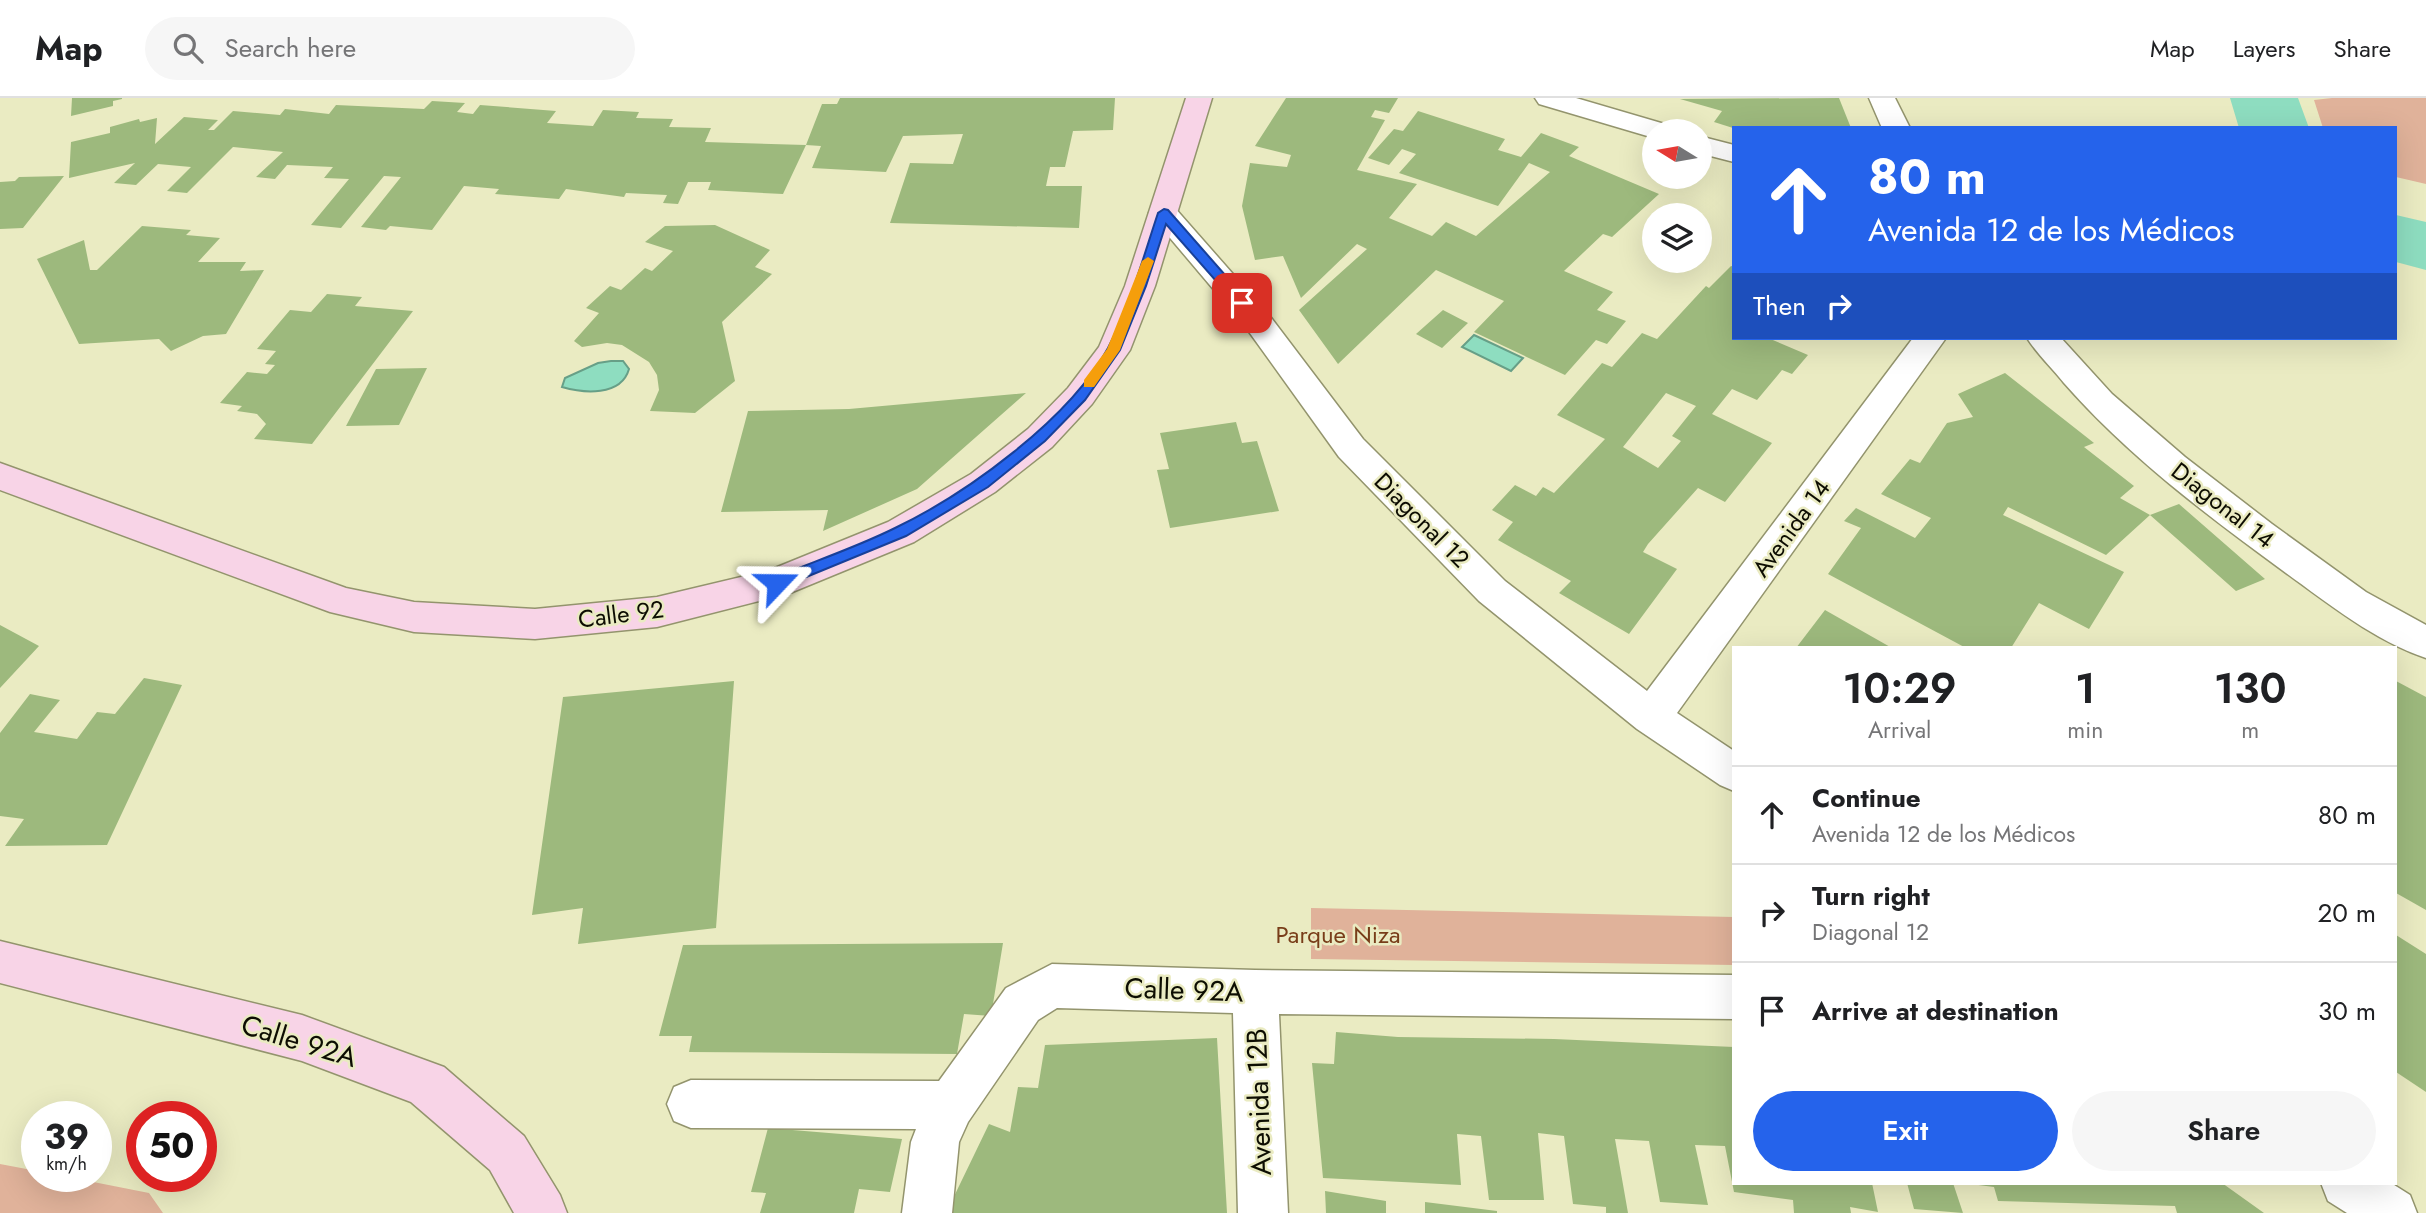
<!DOCTYPE html>
<meta charset="utf-8">
<style>
body{margin:0;font-family:Jost,sans-serif;background:#f6f6f6;color:#202124;height:100vh;display:flex;flex-direction:column;font-size:26px;white-space:nowrap}
*{box-sizing:border-box;margin:0}
p{font-size:23px;color:#757577}
.icon{flex:none;width:38px;height:38px;fill:none;stroke:currentColor;stroke-width:2;stroke-linecap:round;stroke-linejoin:round}
.map{position:relative;flex:1;overflow:hidden}
.drawer{position:absolute;left:1732px;top:548px;width:665px;height:539px;display:flex;flex-direction:column;background:#fff;border-radius:0px;box-shadow:0 7px 28px #0002}
.drawer>*{flex:none}
.banner{position:absolute;left:1732px;top:28px;width:665px;height:214px;border-radius:0px;box-shadow:0 7px 28px #0002;background:#2563eb;color:#fff;overflow:hidden}
.needle{width:46px;rotate:281deg}
.tools{position:absolute;left:1642px;top:21px;display:grid;gap:14px}
.tools a{display:grid;place-items:center;width:70px;height:70px;border-radius:50%;background:#fff;box-shadow:0 7px 28px #0002;font-size:35px}
.speed{position:absolute;left:21px;top:1003px;display:flex;gap:14px;font-size:35px;font-weight:700;text-align:center}
.speed>*{display:grid;place-content:center;width:91px;height:91px;border-radius:50%;background:#fff;box-shadow:0 7px 28px #0002;line-height:1}
.speed small{font-size:18px;font-weight:400}
.speed .limit{border:10px solid #d22;background:#fff;color:#111}
.pin{position:absolute;display:grid;place-items:center;width:60px;height:60px;color:#fff;margin:-30px;border-radius:14px;box-shadow:0 4px 10px #0006}
.me{position:absolute;width:77px;margin:-38px;rotate:67deg;stroke-linejoin:round;filter:drop-shadow(0 0 5px #0008)}
.turn{display:flex;align-items:center;gap:24px;height:147px;padding:0 21px;font-size:32px}
.turn .icon{width:91px;height:91px;stroke-width:2.5}
.turn b{display:block;font-size:49px;line-height:60px}
.then{display:flex;align-items:center;height:66px;padding:0 21px;background:#0003;gap:14px;font-size:26px}
.eta{display:flex;justify-content:space-evenly;align-items:center;height:119px;text-align:center}
.eta b{font-size:42px;font-weight:600;line-height:49px}
.action{display:flex;gap:14px;margin-top:auto;padding:14px 21px}
.action a{flex:1;height:80px;border-radius:42px;background:#2563eb;color:#fff;font-size:28px;font-weight:600;line-height:80px;text-align:center}
.action a+a{background:#f6f6f6;color:#202124}
ul{padding:0;list-style:none}
li{display:flex;align-items:center;gap:21px;height:98px;padding:0 21px;border-top:2px solid #e0e0e0}
li div{flex:1}
li b{display:block;font-size:26px}
li em{font-style:normal}
header{display:flex;align-items:center;gap:42px;box-sizing:border-box;height:98px;padding:0 35px;background:#fff;border-bottom:2px solid #e0e0e0}
header strong{font-size:33px}
nav{display:flex;gap:38px;margin-inline-start:auto;font-size:24px}
.search{width:490px;height:63px;background:#f6f6f6;display:flex;align-items:center;gap:18px;box-sizing:border-box;padding:0 24px;border-radius:38px;color:#757577;font-size:26px}
.map>svg:first-child{display:block}
.green{fill:#e0b29a}
.water{fill:#8eddc0;stroke:#679f87;stroke-width:2}
.lines{fill:none;stroke-linecap:round;stroke-linejoin:round}
.river{fill:#8eddc0;fill-rule:evenodd}
.building{fill:#9db97d;fill-rule:evenodd}
.minor-casing{stroke:#93946d;stroke-width:3}
.secondary-casing{stroke:#93946d;stroke-width:3}
.minor{fill:#fff;fill-rule:evenodd}
.secondary{fill:#f8d4e7;fill-rule:evenodd}
.route{fill:#2563eb;stroke:#184099;stroke-width:2}
.slow{fill:#f59e0b}
.labels{text-anchor:middle;dominant-baseline:central;stroke-width:5;stroke-linejoin:round;paint-order:stroke}
.street-label{font-size:24px;fill:#0d0d02;stroke:#eaebc2}
.park-label{font-size:24px;fill:#783d19;stroke:#eaebc2}
.near-street-label{font-size:28px;fill:#0d0d02;stroke:#eaebc2}
</style>
<header>
<strong>Map</strong>
<div class="search"><svg class="icon" aria-label="search" viewBox="0 0 24 24"><circle cx="10" cy="10" r="6"/><path d="M15 15l6 6"/></svg>Search here</div>
<nav><a>Map</a><a>Layers</a><a>Share</a></nav>
</header>
<div class="map">
<svg width="2426" height="1115" viewBox="0 0 2426 1115">
<rect width="100%" height="100%" fill="#eaebc2"/>
<!-- green -->
<path class="green" d="M2332,0H2426V86L2396,79V30H2323L2314,2Z
M1311,810L1734,819V867L1311,861Z
M0,1066L37,1073V1078H63L149,1095L163,1115H0Z"/>
<!-- water -->
<path class="water" d="M1474,237L1523,260L1511,273L1462,249Z
M611,263H623L629,271C621,299 583,295 562,289L565,280L598,265Z"/>
<g class="lines">
<!-- river -->
<path class="river" d="M2230,0H2298L2309,30H2239Z
M2396,117L2426,124V172L2396,164Z"/>
</g>
<!-- building -->
<path class="building" d="M72,0H122V1L113,3V8L71,18Z
M840,0H1115L1113,32L1073,33L1065,69H1050L1046,88H1082L1079,130L890,125L910,65L953,66L963,36L903,38L886,74L812,70L821,48L806,47L822,6H837Z
M1286,0H1398L1389,15L1375,12L1371,19L1385,22L1357,72L1417,86L1389,120L1432,138L1446,124L1476,138L1550,74L1529,65L1498,108L1399,75L1416,56L1402,51L1389,67L1368,60L1394,31L1403,33L1418,13L1505,41L1498,52L1521,59L1541,35L1579,49L1569,58L1659,96L1612,139L1603,136L1564,173L1613,194L1597,212L1626,223L1607,246L1596,242L1565,277L1474,234L1504,203L1436,172L1338,266L1299,212L1367,151L1357,146L1301,200L1283,158L1255,162L1242,108L1250,65L1287,69L1291,57L1255,48Z
M1839,0L1851,30H1733L1714,24L1722,13L1680,1Z
M432,3L465,5L457,14L473,16L480,7L556,13L547,25L593,28L603,12L639,14L636,20L673,21L669,29L711,30L705,44L806,47L783,96L708,92L711,84H688L678,106L663,105L667,97L626,95L624,99L566,91L559,101L495,96L499,91L464,88L432,132L390,128L386,132L361,129L401,79L384,78L341,130L311,127L349,81L324,80L333,69L287,67L275,81L256,79L283,54L233,49L187,95L167,93L191,69L158,66L136,87L114,85L135,65L69,80L71,44L110,35V29L139,21L140,24L157,20L155,46L184,19L218,22L208,32H214L233,13L280,17L285,11L329,16L336,7L424,11Z
M64,78L23,130L0,131V84L15,83L19,79Z
M715,127L770,152L755,169L772,176L722,224L735,283L695,315L650,313L659,292L657,277L649,264L622,247L607,245L582,249L574,243L599,215L586,210L610,188L621,192L645,170L652,173L673,153L645,144L665,128Z
M142,128L191,132L186,137L220,140L198,164H246L240,173L264,172L226,236L203,238L171,253L159,241L79,246L37,161L84,142L90,172H97Z
M1731,168L1734,169V240H1768L1808,257L1792,276L1782,272L1757,302L1732,291L1712,316L1772,345L1725,404L1698,390L1648,446L1643,454L1677,471L1629,536L1559,495L1571,483L1498,442L1513,424L1492,412L1515,387L1536,398L1543,389L1554,395L1605,341L1557,317L1602,265L1612,269L1642,235L1657,241L1706,188L1709,190ZM1666,295L1696,308L1672,338L1681,343L1658,370L1623,349Z
M327,196L362,199L355,208L413,213L312,346L254,341L266,326L257,316L237,313L242,308L220,305L247,274L267,276L275,267L265,266L276,253L257,251L290,212L311,214Z
M1443,212L1468,225L1442,250L1416,236Z
M427,270L399,327L346,328L376,271Z
M2005,275L2094,345L2084,349L2134,388L2120,400L2150,417L2106,457L2008,409L2003,417L2124,474L2089,531L2039,505L2011,550H1966L1828,476L1861,430L1844,423L1856,410L1915,440L1931,420L1881,396L1910,361L1920,365L1947,325L1973,319L1958,296Z
M1026,295L917,391L823,433L828,412L721,414L748,313L849,311Z
M1236,324L1242,345L1257,343L1279,413L1170,430L1157,372L1169,371L1160,335Z
M2179,406L2265,481L2236,493L2150,417Z
M1825,512L1892,550H1796Z
M0,527L39,548L0,590Z
M144,580L182,587L107,747L5,748L24,721L0,718V635L30,596L60,602L34,634L77,641L97,614L115,616Z
M734,583L716,830L578,846L583,810L532,817L563,599Z
M2396,583L2426,599V812L2396,795Z
M2396,837L2426,856V994L2396,974Z
M1003,845L991,918L964,916L957,956L689,954L692,938H659L683,847Z
M1336,934L1398,939L1554,941L1734,949V1085H1872L1878,1114L1850,1109L1851,1115H1794L1793,1102L1734,1094L1725,1048L1695,1047L1708,1107L1660,1104L1649,1043L1615,1041L1628,1115H1606V1109L1573,1106L1564,1038L1538,1035L1544,1102H1489L1481,1038L1457,1036L1461,1087L1323,1080L1312,965L1334,966Z
M1217,940L1227,1115H946L989,1026L1010,1034L1018,989L1038,990L1045,947Z
M768,1030L902,1041L890,1094L859,1091L854,1115H760L766,1095L751,1094Z
M1907,1085H1953L1963,1115L1914,1111Z
M1963,1085H2222L2264,1115H2177L2175,1108L1998,1103L1994,1089Z
M1325,1093L1386,1103V1115H1326Z
M1425,1104L1497,1113V1115H1425Z"/>
<g class="lines">
<!-- minor casing -->
<g class="minor-casing">
<path id="minor" d="M1535,0H1576L1668,27L1672,33H1654V40L1539,6Z
M1869,0H1895L1910,30H1882Z
M1699,38L1734,47V64L1699,55Z
M1164,106L1174,109L1269,217L1363,341L1505,483L1647,593L1913,240H1946L1677,615L1734,653V693L1720,687L1637,631L1479,503L1339,359L1247,231L1154,121L1149,115L1154,109Z
M2027,240H2061L2112,296L2185,359L2272,426L2366,494L2426,527V560C2375,543 2329,506 2286,475C2208,418 2128,358 2064,285C2052,270 2037,256 2027,240Z
M1052,866L1255,872L1734,877V921L1279,916L1288,1115H1238L1233,915L1057,910L1038,922L968,1024L959,1044L952,1115H902L911,1044L916,1031L691,1030L674,1023L667,1006L674,989L691,982L939,983L1006,890Z
M2321,1085H2391L2410,1097L2417,1115H2347L2328,1103Z"/>
</g>
<!-- secondary casing -->
<g class="secondary-casing">
<path id="secondary" d="M1186,0H1212L1155,188L1130,252L1092,306L1052,349L995,394L914,444L790,495L657,529L535,541L414,534L330,514L0,392V365L346,490L414,504L535,511L657,499L770,472L888,424L971,376L1028,331L1068,290L1099,249L1125,188Z
M0,843L302,917L444,969L524,1038L560,1097L567,1115H514L490,1072L411,1004L302,963L0,885Z"/>
</g>
<!-- minor -->
<use href="#minor" class="minor"/>
<!-- secondary -->
<use href="#secondary" class="secondary"/>
</g>
<!-- route -->
<path class="route" d="M1164,111L1168,112L1247,202V208H1238L1166,126L1146,188L1120,252L1085,302L1045,343L988,389L906,438L782,489H771L769,485L771,481C812,464 855,450 895,430C966,396 1070,321 1108,250C1130,208 1143,160 1158,115Z"/>
<!-- slow -->
<path class="slow" d="M1148,159L1154,163L1120,252L1094,289H1084V282L1107,251L1142,163Z"/>
<g class="labels">
<!-- street labels -->
<g class="street-label">
<text transform="translate(2223 407) rotate(38)">Diagonal 14</text>
<text transform="translate(1422 422) rotate(45)">Diagonal 12</text>
<text transform="translate(1791 430) rotate(-54)">Avenida 14</text>
<text transform="translate(621 516) rotate(-7)">Calle 92</text>
</g>
<!-- park labels -->
<g class="park-label">
<text x="1338" y="836">Parque Niza</text>
</g>
<!-- near-street labels -->
<g class="near-street-label">
<text transform="translate(1184 892) rotate(2)">Calle 92A</text>
<text transform="translate(299 943) rotate(17)">Calle 92A</text>
<text transform="translate(1259 1004) rotate(-92)">Avenida 12B</text>
</g>
</g>
</svg>
<div class="tools">
<a><svg class="needle" viewBox="-14 -14 28 28"><path d="M0-13l5 13h-10z" fill="#e53935"/><path d="M0 13l5-13h-10z" fill="#757577"/></svg></a>
<a><svg class="icon" aria-label="layers" viewBox="0 0 24 24"><path d="M12 4l9 5-9 5-9-5zM3 14l9 5 9-5"/></svg></a>
</div>
<div class="speed"><div>39<small>km/h</small></div><div class="limit">50</div></div>
<div class="pin" style="left:1242px;top:205px;background:#d93025"><svg class="icon" aria-label="arrive" viewBox="0 0 24 24"><path d="M6 21V4h12l-3 4 3 4H6"/></svg></div>
<svg class="me" style="left:777px;top:485px" viewBox="-20 -20 40 40"><path d="M0-17L14 15 0 8-14 15z" fill="#2563eb" stroke="#fff" stroke-width="4"/></svg>
<div class="banner">
<div class="turn"><svg class="icon" aria-label="ahead" viewBox="0 0 24 24"><path d="M12 20V5M6 11l6-6 6 6"/></svg><div><b>80 m</b>Avenida 12 de los Médicos</div></div>
<div class="then">Then<svg class="icon" aria-label="right" viewBox="0 0 24 24"><path d="M7 20v-9h11M14 6l5 5-5 5"/></svg></div>
</div>
<section class="drawer">
<div class="eta">
<div><b>10:29</b><p>Arrival</p></div>
<div><b>1</b><p>min</p></div>
<div><b>130</b><p>m</p></div>
</div>
<ul>
<li><svg class="icon" aria-label="ahead" viewBox="0 0 24 24"><path d="M12 20V5M6 11l6-6 6 6"/></svg><div><b>Continue</b><p>Avenida 12 de los Médicos</p></div><em>80 m</em></li>
<li><svg class="icon" aria-label="right" viewBox="0 0 24 24"><path d="M7 20v-9h11M14 6l5 5-5 5"/></svg><div><b>Turn right</b><p>Diagonal 12</p></div><em>20 m</em></li>
<li><svg class="icon" aria-label="arrive" viewBox="0 0 24 24"><path d="M6 21V4h12l-3 4 3 4H6"/></svg><div><b>Arrive at destination</b></div><em>30 m</em></li>
</ul>
<div class="action"><a>Exit</a><a>Share</a></div>
</section>
</div>
